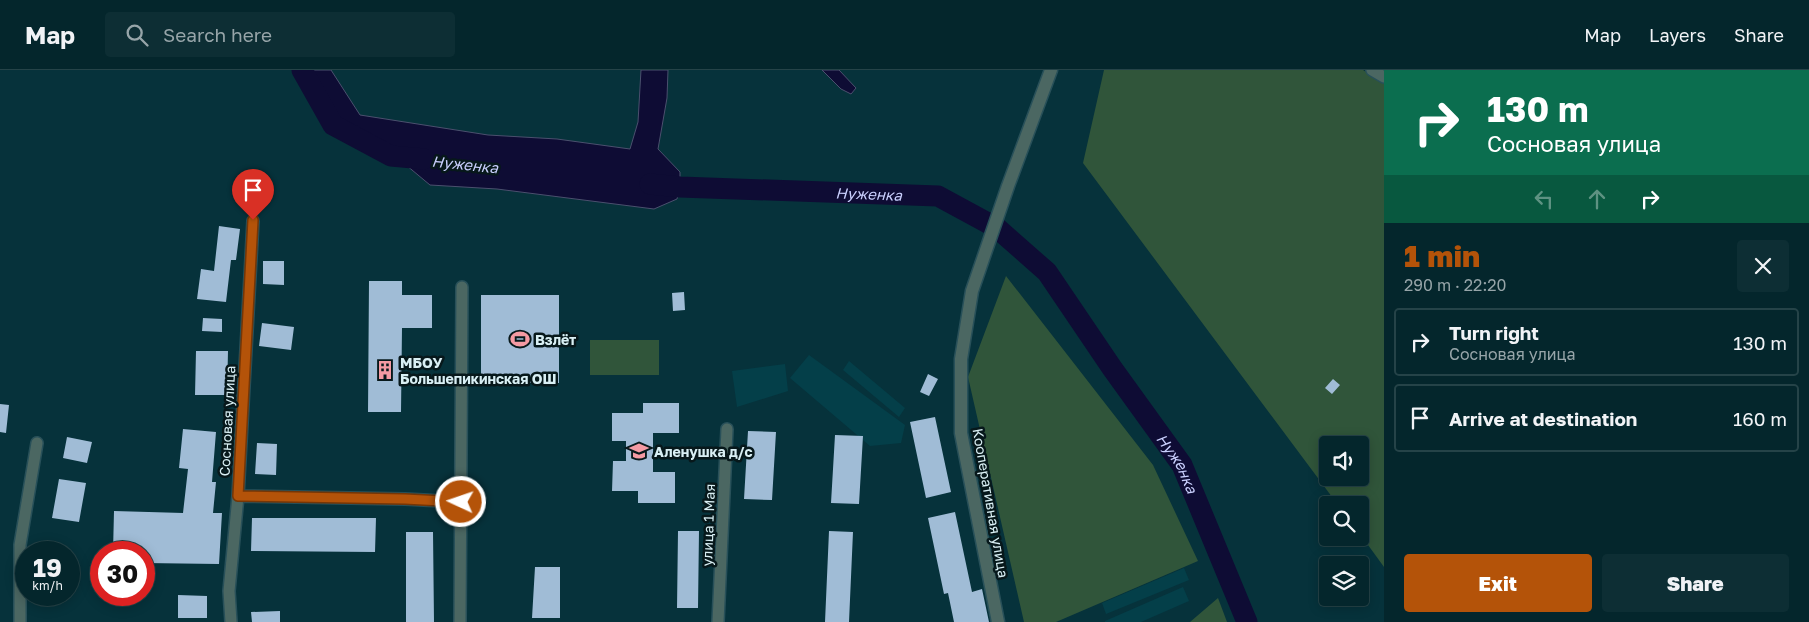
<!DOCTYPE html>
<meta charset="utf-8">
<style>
body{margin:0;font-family:"Golos Text",sans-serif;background:#0d2e34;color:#f1f3f6;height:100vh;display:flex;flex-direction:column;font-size:19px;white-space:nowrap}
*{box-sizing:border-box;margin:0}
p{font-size:16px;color:#97a5a9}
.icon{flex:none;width:28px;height:28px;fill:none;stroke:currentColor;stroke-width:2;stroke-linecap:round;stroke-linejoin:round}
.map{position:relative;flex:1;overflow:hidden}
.side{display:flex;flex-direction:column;background:#04262c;width:425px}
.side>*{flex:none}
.guide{background:#0b6e4f;color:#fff;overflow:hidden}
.tools{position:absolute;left:1319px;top:366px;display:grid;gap:10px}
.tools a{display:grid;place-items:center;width:50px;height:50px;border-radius:5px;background:#04262c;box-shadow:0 2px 12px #0003,0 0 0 1px #254348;font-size:25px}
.speed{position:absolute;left:15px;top:471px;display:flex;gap:10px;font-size:25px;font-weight:700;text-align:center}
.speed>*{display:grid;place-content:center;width:65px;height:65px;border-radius:50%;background:#04262c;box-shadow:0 2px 12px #0003,0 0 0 1px #254348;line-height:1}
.speed small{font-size:12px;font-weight:400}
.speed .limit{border:8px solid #d22;background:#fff;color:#111}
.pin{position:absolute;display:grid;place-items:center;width:42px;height:42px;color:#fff;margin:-51px -21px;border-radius:50% 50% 50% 0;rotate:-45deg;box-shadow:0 0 5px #0007}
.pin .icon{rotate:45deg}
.me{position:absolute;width:55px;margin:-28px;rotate:273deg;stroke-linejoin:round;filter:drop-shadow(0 0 4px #0008)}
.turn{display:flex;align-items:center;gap:18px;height:105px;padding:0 20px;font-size:22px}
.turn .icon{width:65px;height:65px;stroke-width:2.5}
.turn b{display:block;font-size:35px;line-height:42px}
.lanes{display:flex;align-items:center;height:48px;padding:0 20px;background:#0003;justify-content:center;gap:25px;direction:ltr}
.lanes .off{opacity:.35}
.round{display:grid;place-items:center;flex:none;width:52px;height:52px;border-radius:5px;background:#0d2e34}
.headline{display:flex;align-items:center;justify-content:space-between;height:85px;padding:0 20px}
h1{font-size:30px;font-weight:800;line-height:38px;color:#b45309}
.action{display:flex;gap:10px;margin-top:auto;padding:10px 20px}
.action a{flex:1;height:58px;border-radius:5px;background:#b45309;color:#fff;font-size:20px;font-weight:800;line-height:58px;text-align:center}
.action a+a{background:#0d2e34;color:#f1f3f6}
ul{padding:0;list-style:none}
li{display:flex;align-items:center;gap:15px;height:68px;margin:0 10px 8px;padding:0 10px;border:2px solid #254348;border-radius:5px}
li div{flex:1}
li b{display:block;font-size:19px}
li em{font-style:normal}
header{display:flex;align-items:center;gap:30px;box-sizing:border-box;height:70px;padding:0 25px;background:#04262c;border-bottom:1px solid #254348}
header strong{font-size:24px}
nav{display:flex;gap:28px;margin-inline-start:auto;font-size:18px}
.search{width:350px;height:45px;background:#0d2e34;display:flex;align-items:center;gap:12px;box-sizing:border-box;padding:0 18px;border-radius:5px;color:#97a5a9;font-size:19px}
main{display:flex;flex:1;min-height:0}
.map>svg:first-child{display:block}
.built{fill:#043f49}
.green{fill:#30553a;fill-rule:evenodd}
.water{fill:#0e0c34;stroke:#4b506e}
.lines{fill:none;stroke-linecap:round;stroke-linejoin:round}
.river{stroke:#0e0c34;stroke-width:21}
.building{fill:#a0bcd6}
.minor-casing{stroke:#285059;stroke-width:14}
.tertiary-casing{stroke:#285059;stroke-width:15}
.minor{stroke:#4b6762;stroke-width:11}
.tertiary{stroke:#4b6762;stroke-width:12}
.route-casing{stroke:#753606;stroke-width:12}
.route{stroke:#b45309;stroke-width:9}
.labels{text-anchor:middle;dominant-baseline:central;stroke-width:5;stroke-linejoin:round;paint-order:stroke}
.poi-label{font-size:14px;font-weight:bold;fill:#d9eff4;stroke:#07181b;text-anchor:start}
.street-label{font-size:14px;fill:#d9eff4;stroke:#07181b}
.water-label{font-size:15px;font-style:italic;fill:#c9cffd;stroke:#07181b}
</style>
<header>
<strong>Map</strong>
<div class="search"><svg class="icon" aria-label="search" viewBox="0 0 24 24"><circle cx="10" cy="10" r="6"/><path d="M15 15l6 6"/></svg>Search here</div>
<nav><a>Map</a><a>Layers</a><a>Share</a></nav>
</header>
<main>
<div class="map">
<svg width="1384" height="552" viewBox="0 0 1384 552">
<rect width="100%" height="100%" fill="#06323b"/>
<!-- built -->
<path class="built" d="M809,285L905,355L901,373L870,376L790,308Z
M849,291L905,338L899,347L843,300Z
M785,294L788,321L737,337L732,301Z
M1184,498L1189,510L1106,544L1102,533Z
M1183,517L1189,531L1141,552H1105V551Z"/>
<!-- green -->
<path class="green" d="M1104,0H1363L1384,13V497L1360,464V435H1338L1083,93ZM1328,375H1360V408H1328Z
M1006,206L1153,395L1198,491L1056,552H1024L968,307Z
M590,270H659V305H590Z
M1218,528L1227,552H1190Z"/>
<!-- water -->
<path class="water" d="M304,0H331L360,45L488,65L557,69L630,79L638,52L641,0H668L667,28L658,79L680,102V117L677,129L654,139L497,119L430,115L382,75L338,52Z
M822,0H839L856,18L851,24L841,19Z"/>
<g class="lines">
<!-- river -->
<g class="river">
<path d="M302,0L333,55L391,86L424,89"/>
<path id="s1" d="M650,114L680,117L938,126L997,158L1047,202L1112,298L1182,395L1247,552"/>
</g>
</g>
<!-- building -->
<path class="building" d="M219,156L240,159L236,190H231L226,232L197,229L201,199L214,201Z
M263,191H284V215L263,214Z
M369,211H402V225H432V258H402L401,342H368Z
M684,222L685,240L673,241L672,223Z
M481,225H559V313H481Z
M203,248L222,249V262L202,261Z
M262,253L294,257L291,280L259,276Z
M196,281H228L227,325H195Z
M928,304L938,309L929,326L920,322Z
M1333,309L1340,315L1332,324L1325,318Z
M643,333H679V363H653V402H675V433H638V421H612L613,391H626V371H612V343H643Z
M0,334L9,335L6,363L0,362Z
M935,347L951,422L926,428L910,352Z
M183,359L216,362L212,412H216L213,443H222L219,494L144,493V482H113L114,441L183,443L188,399L179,398Z
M748,361L776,362L772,430L744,429Z
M835,365L863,366L859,434L831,433Z
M67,367L92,372L87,393L63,388Z
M257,373L277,374L276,405L255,404Z
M59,409L86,413L79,452L52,448Z
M955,442L972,522L982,519L989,552H954L948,523L944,524L928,448Z
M252,448H376L375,482L251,481Z
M678,461H699L698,538H677Z
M829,461L853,462L849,552H825Z
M406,462H433L434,552H406Z
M535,497H560V548H532Z
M178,525L207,526V548H178Z
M280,541V552H252L251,542Z"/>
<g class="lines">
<!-- minor casing -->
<g class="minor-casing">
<path id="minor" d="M1372,0L1384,7
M238,426L405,429L461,432
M20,552V475L37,373
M231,552L229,521L238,426L253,151
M460,552L462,217
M718,552L727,359"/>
</g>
<!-- tertiary casing -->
<g class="tertiary-casing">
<path id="tertiary" d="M998,552L961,363V289L972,221L1008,116L1051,0"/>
</g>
<!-- minor -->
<use href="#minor" class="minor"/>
<!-- tertiary -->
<use href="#tertiary" class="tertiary"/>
</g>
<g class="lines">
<!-- route casing -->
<g class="route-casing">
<path id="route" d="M253,150L238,426L405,429L461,432"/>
</g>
<!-- route -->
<use href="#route" class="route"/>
</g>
<!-- icons -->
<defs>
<g id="stadium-bare" transform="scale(1.5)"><path d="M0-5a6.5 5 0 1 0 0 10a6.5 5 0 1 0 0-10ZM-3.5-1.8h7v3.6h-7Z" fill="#f49aa3" stroke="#07181b" stroke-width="2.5" paint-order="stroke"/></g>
<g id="building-bare" transform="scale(1.5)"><path d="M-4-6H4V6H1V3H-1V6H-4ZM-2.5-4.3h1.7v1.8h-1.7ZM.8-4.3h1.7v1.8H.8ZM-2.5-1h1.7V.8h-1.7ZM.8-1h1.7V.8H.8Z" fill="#f49aa3" stroke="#07181b" stroke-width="2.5" paint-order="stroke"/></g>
<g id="school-bare" transform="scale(1.5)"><path d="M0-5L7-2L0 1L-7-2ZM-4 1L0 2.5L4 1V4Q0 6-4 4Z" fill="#f49aa3" stroke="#07181b" stroke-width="2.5" paint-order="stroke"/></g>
</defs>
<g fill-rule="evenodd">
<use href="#stadium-bare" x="520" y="269"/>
<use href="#building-bare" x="385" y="300"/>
<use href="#school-bare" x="639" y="381"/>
</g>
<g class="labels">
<!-- poi labels -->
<g class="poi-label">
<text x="535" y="269">Взлёт</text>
<text x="400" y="292">МБОУ<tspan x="400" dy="16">Большепикинская ОШ</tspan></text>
<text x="654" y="381">Аленушка д/с</text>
</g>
<!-- street labels -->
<g class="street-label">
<text transform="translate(227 351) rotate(-87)">Сосновая улица</text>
<text transform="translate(991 433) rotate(80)">Кооперативная улица</text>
<text transform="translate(708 455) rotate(-88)">улица 1 Мая</text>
</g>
<!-- water labels -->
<g class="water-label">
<text transform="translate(465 94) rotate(6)">Нуженка</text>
<text stroke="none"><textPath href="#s1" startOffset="219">Нуженка</textPath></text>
<text stroke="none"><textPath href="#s1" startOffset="654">Нуженка</textPath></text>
</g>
</g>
</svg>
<div class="tools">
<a><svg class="icon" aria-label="sound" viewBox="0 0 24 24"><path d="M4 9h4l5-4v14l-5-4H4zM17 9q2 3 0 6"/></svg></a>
<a><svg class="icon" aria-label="search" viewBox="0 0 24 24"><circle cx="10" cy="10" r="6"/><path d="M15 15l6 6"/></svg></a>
<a><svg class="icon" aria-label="layers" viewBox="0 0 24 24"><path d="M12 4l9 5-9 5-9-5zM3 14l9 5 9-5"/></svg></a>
</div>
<div class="speed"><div>19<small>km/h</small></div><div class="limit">30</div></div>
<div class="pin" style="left:253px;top:150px;background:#d93025"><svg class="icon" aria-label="arrive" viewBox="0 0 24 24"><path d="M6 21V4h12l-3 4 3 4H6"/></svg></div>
<svg class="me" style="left:461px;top:432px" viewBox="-20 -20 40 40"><circle r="17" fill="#b45309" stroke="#fff" stroke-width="3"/><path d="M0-11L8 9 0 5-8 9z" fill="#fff"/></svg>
</div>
<section class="side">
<div class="guide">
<div class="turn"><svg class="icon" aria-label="right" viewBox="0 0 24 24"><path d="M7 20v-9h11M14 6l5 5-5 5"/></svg><div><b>130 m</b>Сосновая улица</div></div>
<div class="lanes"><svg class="icon off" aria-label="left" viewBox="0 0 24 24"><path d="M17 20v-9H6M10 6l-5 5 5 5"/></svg><svg class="icon off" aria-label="ahead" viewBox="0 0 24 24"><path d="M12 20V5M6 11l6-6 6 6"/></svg><svg class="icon" aria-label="right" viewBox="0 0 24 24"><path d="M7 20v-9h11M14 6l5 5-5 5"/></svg></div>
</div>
<div class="headline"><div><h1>1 min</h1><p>290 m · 22:20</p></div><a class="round"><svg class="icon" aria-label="close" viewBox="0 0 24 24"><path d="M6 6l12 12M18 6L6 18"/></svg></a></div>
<ul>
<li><svg class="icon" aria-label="right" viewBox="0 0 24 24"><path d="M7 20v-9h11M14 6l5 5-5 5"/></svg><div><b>Turn right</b><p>Сосновая улица</p></div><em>130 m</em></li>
<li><svg class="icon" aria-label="arrive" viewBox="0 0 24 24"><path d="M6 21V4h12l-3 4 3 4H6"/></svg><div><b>Arrive at destination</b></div><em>160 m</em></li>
</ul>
<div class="action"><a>Exit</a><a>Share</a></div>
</section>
</main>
